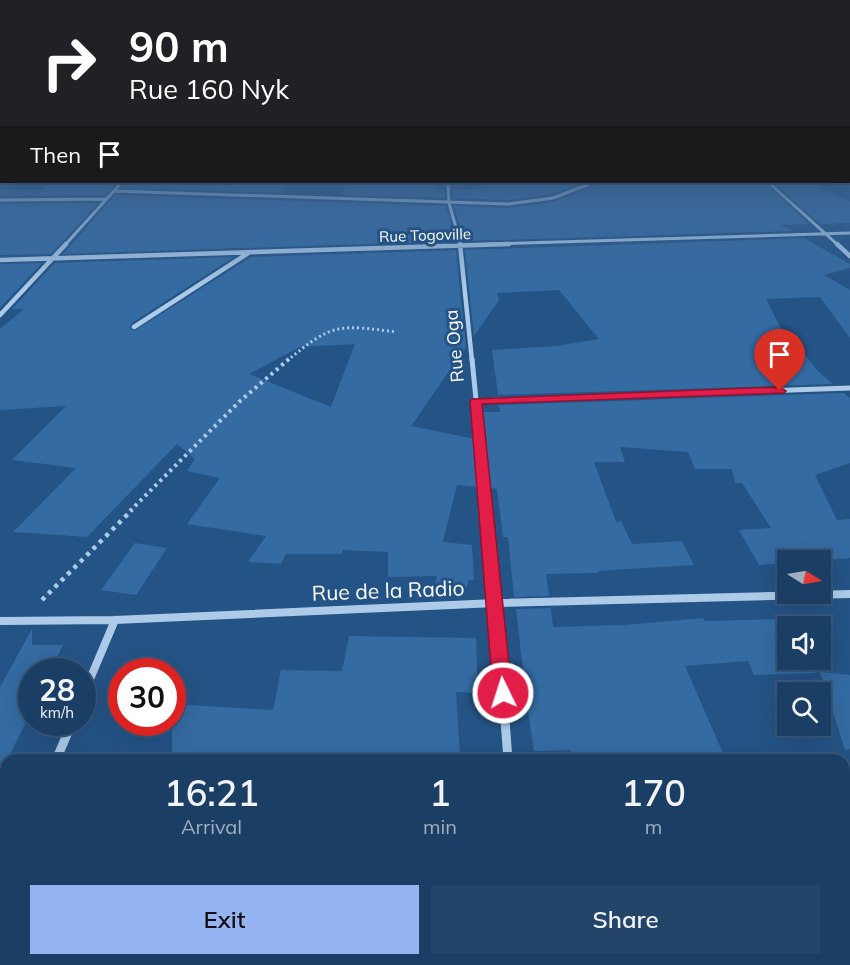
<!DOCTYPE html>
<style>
body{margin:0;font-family:Mulish,sans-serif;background:#24456a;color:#f1f3f6;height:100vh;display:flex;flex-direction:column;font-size:22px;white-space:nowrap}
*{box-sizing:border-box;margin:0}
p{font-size:20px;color:#a0aebf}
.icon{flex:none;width:33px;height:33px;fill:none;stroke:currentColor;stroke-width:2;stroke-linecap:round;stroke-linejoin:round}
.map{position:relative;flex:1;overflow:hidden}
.side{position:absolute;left:0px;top:754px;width:850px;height:212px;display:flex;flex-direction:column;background:#1b3e64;border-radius:18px 18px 0 0;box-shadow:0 6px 24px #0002,0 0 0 2px #395778}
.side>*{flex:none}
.top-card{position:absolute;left:0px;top:0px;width:850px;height:183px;box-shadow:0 6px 24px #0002,0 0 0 2px #395778;background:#202124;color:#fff;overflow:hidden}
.needle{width:39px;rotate:101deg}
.tools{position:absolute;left:777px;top:550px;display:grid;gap:12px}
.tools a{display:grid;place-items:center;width:54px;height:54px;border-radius:0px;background:#1b3e64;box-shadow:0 6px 24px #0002,0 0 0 2px #395778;font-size:30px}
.speed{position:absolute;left:18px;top:658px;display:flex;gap:12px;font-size:30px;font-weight:700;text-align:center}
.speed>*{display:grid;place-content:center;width:78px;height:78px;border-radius:50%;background:#1b3e64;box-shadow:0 6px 24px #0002,0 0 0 2px #395778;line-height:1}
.speed small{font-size:15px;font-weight:400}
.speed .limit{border:9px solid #d22;background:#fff;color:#111}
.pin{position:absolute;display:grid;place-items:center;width:51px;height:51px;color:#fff;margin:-62px -26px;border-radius:50% 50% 50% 0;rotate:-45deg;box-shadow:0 0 6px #0007}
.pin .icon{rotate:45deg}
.me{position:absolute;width:66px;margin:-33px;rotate:356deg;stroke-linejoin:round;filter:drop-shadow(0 0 4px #0008)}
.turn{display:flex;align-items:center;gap:21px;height:126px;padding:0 30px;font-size:27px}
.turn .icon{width:78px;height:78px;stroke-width:2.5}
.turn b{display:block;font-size:42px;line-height:51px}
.then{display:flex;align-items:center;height:57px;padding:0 30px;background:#0003;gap:12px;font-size:22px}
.eta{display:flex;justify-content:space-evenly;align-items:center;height:102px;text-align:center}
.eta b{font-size:36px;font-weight:600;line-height:42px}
.primary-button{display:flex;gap:12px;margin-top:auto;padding:12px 30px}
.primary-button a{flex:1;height:69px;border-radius:0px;background:#95b2f1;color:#111;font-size:24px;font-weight:600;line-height:69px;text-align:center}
.primary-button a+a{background:#24456a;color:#f1f3f6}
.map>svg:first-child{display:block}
.building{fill:#346ba2;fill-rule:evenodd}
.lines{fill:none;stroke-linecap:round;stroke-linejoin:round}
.path-far2{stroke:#adcbe8;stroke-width:3;stroke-dasharray:2 3;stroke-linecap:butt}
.path-far1{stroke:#adcbe8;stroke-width:4;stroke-dasharray:3 4;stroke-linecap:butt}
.path{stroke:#adcbe8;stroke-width:4.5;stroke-dasharray:4 5;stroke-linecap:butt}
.street-far4{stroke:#adcbe8;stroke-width:3}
.street-far3{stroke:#adcbe8;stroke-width:4.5}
.street-far2{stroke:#adcbe8;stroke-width:5}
.street-far1{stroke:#adcbe8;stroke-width:8}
.street{stroke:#adcbe8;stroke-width:9}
.route{fill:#e11d48;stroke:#92132f;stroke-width:1.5}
.labels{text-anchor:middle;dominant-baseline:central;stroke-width:6;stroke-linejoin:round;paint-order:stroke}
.far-street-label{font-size:15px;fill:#fff;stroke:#245385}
.street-label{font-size:18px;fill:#fff;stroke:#245385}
.near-street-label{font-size:21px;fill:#fff;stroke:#245385}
</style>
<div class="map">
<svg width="850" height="965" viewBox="0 0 850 965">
<rect width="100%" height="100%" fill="#245385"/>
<!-- building -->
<path class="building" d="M50,182H117L105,195L0,196V190H41Z
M126,182H290L282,193L122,188Z
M346,182L439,184L437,190H445V198L342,195Z
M491,182H565L581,183L552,194L508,200L453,198L452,190L489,188Z
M639,182H764L809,224L781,225L792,231L464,241L454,206L508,208L554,202L598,184Z
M773,182H809L850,202V223L820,224Z
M115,195L446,206L456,241L63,254Z
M98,203L51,254L0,255V204Z
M804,238L850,264V268L824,275L850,290V338L820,297L766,299L792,351H802L818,371L833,384L498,395L492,350L556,346L599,339L559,290L497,293L499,300L474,336L465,250Z
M456,250L466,347L411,426L475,439L480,487L457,485L443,542L472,545L474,580H468L467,588L435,585L437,576L388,577V552L343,550L342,554H286L281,564L248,562L266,536L187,524L220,478L187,471L195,459L177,444L87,537L13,532L76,468L12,460L66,406L0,410V329L24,309H12L55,263L234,257L132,323L130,328L134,331L251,257ZM355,344L331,407L249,374L300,347Z
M42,263L0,308V264Z
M844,393L850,398V463L815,475L837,520L850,519V558L759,565L739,530L771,528L742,483H735L732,469H695L688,452L620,447L625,462H594L616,522L621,521L632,544L682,541L694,565L598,571L599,573L546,574L549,596L514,597L508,537H503L497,489L490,488L485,441H487L483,412H500L499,405Z
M135,543L167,548L136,595L101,590Z
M551,608L553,627L624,625L703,618L705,621L786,619L790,627H788V660H808L815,673L754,675L748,661L685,666L726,760H572L571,750L534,751L526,698L516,609Z
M32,629V645H63L50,672H32V710L0,774V687Z
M349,636L476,638L478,693L456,692L460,756L328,755L327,760H172V704L273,710L281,670L342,671Z
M820,672L850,675V749L845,750Z"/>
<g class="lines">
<!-- path-far2 -->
<path class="path-far2" d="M287,361C333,322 339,325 397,332"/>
<!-- path-far1 -->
<path class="path-far1" d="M130,511L239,402L289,359"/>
<!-- path -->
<path class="path" d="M42,600L132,510"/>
<!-- street-far4 -->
<path class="street-far4" d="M448,182L449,203L461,245
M768,182L838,245
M114,191L508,204L553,198L595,182
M0,200L106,199
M65,245L122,182
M462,245L850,233"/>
<!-- street-far3 -->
<path class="street-far3" d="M460,244L472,361
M837,244L850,256
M0,260L509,244
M0,315L66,244
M134,327L250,252"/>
<!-- street-far2 -->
<path class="street-far2" d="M472,359L487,511
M476,401L850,388"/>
<!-- street-far1 -->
<path class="street-far1" d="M487,510L504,708
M0,621L115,620L496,603L850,594
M82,698L115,620"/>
<!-- street -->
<path class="street" d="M504,707L508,760
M56,760L72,723
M0,893L6,879
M523,960V965"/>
</g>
<!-- sky -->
<linearGradient id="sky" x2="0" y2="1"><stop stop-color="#142e49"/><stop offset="0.54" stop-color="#3f6694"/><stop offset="1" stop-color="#3f6694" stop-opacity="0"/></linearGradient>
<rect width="850" height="291" fill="url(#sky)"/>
<!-- route -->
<path class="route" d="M780,387L786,391L784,393L482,404L512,693L509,699L503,701L496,699L493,693L470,401L472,399Z"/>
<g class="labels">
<!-- far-street labels -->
<g class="far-street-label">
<text transform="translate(425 235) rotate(-2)">Rue Togoville</text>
</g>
<!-- street labels -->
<g class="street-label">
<text transform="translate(454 346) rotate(-95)">Rue Oga</text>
</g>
<!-- near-street labels -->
<g class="near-street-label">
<text transform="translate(388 590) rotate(-2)">Rue de la Radio</text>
</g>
</g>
</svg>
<div class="tools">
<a><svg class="needle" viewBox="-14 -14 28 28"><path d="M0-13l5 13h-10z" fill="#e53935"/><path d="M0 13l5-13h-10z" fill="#a0aebf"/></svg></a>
<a><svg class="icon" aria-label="sound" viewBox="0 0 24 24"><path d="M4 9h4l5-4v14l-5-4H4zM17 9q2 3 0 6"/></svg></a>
<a><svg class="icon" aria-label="search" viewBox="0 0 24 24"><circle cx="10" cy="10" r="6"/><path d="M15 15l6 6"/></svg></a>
</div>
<div class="speed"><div>28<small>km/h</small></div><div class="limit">30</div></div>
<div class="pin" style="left:780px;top:391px;background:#d93025"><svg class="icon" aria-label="arrive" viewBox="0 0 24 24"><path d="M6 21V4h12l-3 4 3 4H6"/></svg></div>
<svg class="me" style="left:503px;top:693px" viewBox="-20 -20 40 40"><circle r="17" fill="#e11d48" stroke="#fff" stroke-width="3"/><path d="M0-11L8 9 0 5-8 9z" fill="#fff"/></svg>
<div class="top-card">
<div class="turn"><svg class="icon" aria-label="right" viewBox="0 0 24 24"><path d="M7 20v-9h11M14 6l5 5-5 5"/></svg><div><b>90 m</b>Rue 160 Nyk</div></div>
<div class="then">Then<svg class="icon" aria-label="arrive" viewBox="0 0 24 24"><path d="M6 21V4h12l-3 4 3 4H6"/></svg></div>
</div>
<section class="side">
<div class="eta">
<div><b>16:21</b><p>Arrival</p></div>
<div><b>1</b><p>min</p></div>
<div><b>170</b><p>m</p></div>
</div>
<div class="primary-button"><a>Exit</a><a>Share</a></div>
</section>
</div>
